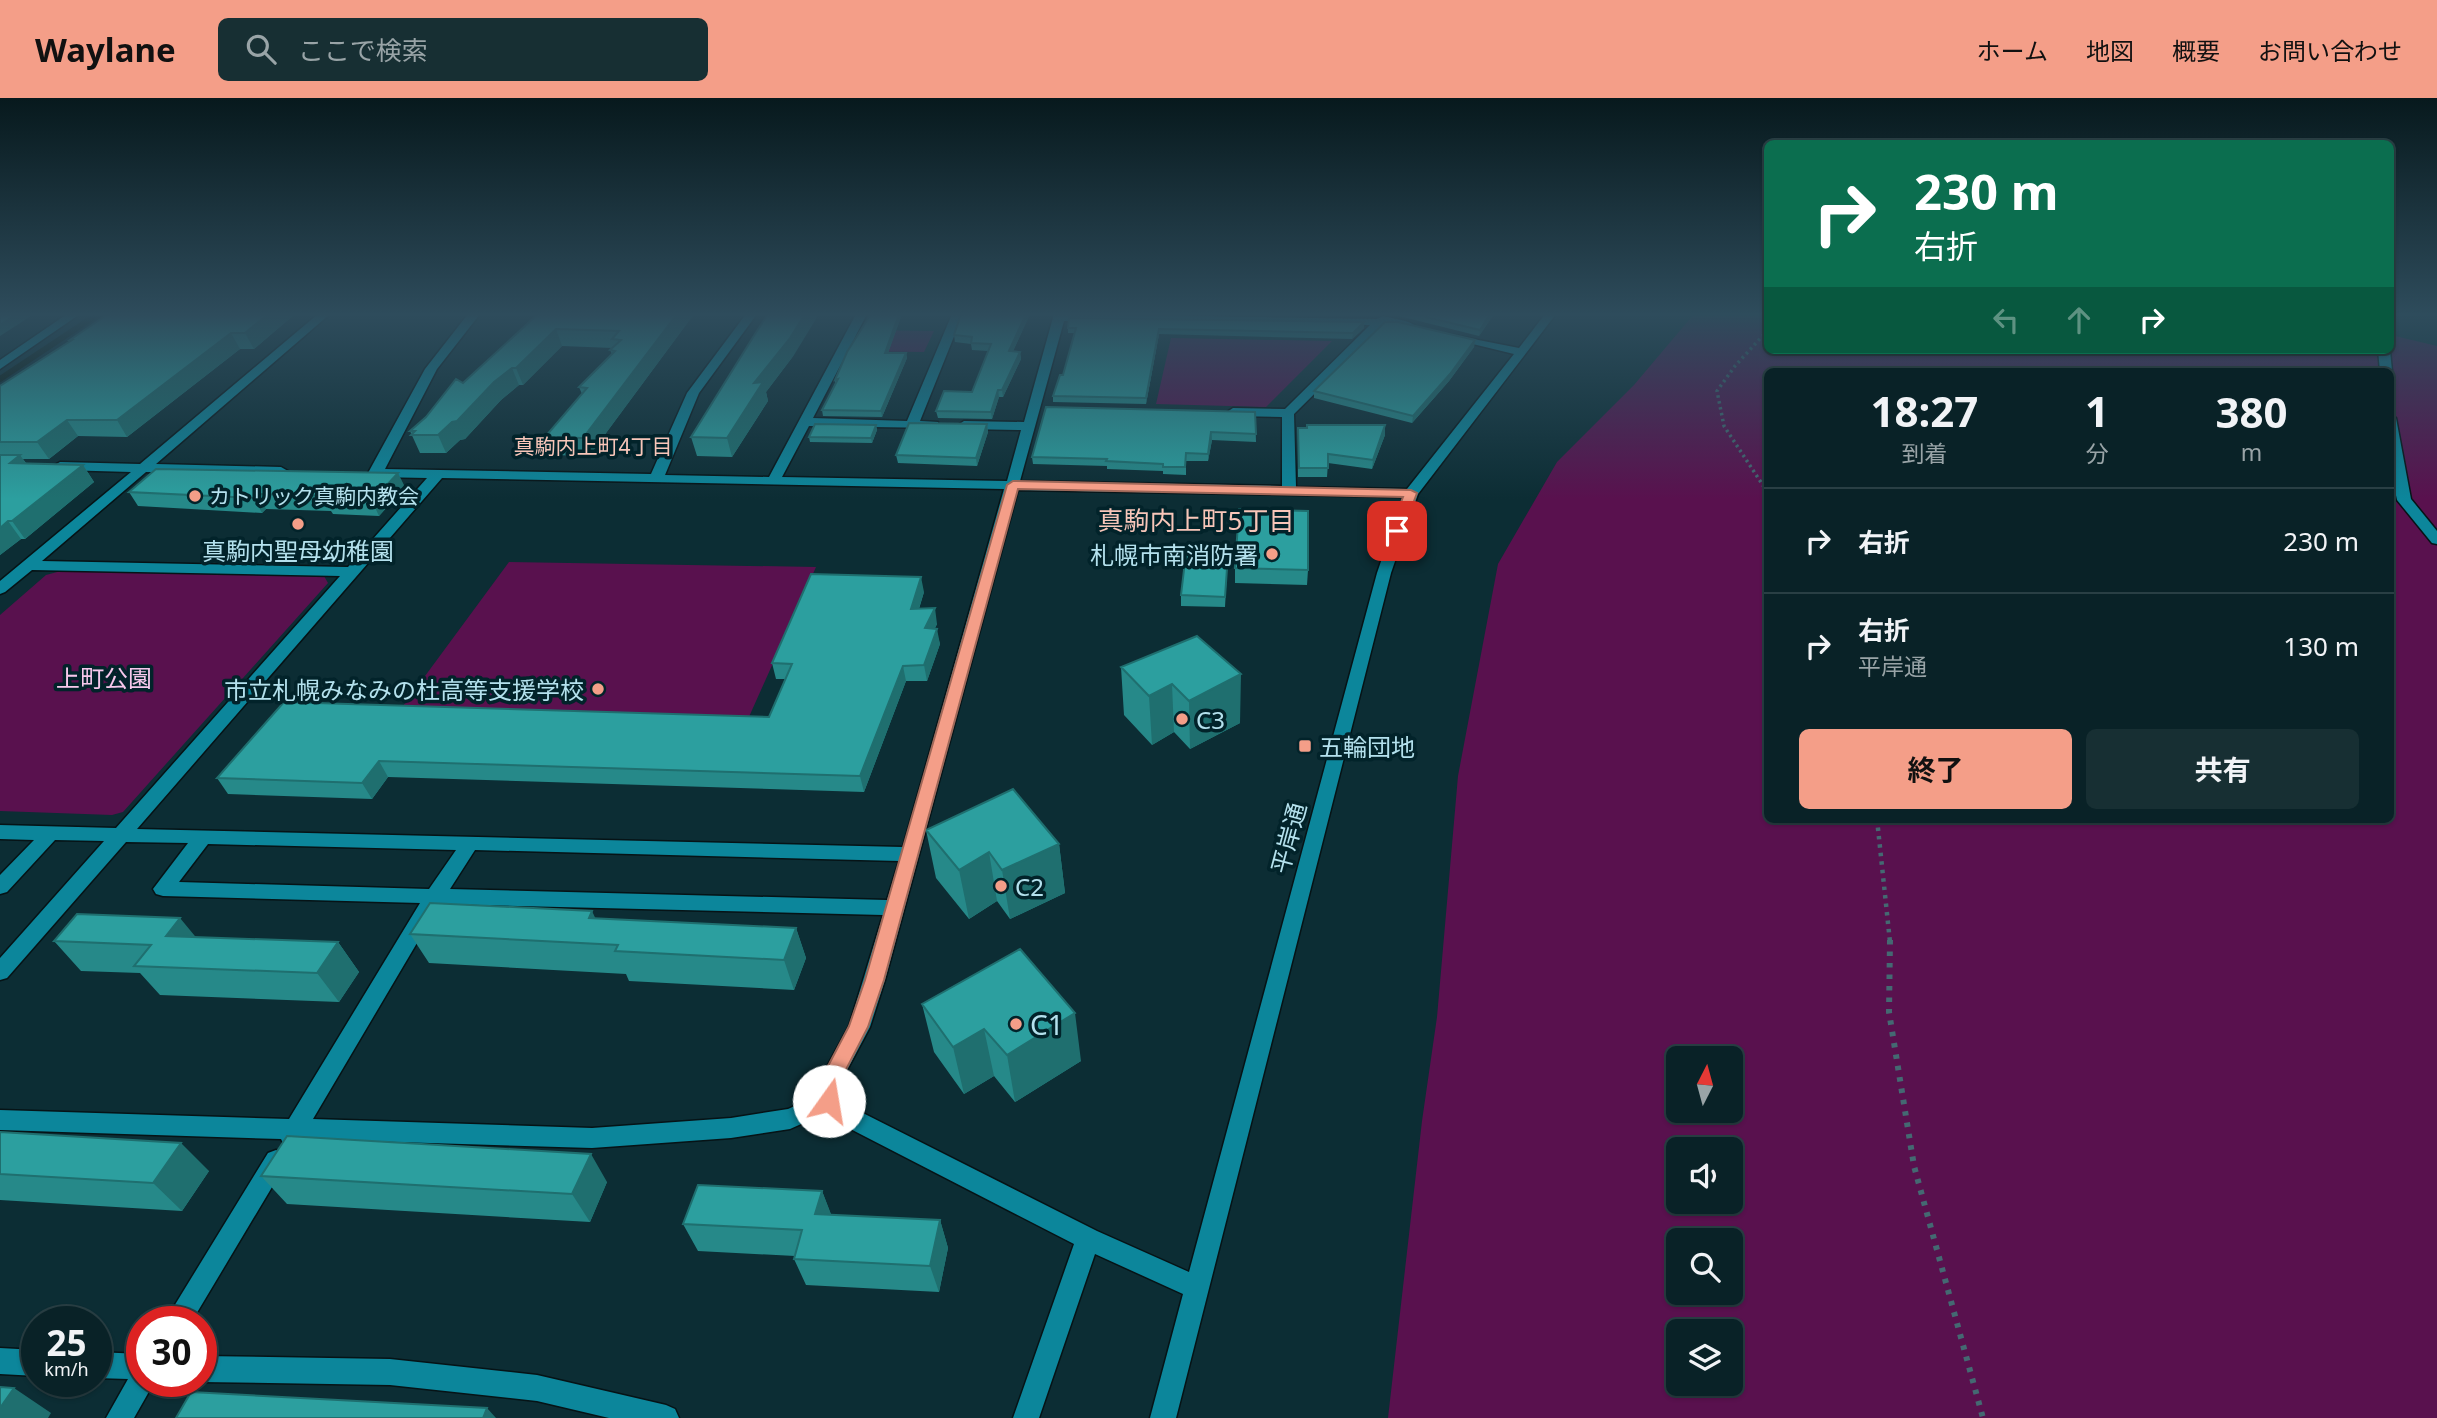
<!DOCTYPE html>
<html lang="ja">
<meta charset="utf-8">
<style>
body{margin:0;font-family:"Noto Sans","Noto Sans JP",sans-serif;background:#172f33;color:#f1f3f6;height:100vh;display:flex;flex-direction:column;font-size:26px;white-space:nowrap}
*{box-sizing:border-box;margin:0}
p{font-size:23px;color:#99a4a7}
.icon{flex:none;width:38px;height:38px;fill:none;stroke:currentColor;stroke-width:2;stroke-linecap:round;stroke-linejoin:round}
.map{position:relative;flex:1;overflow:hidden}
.drawer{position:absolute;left:1764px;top:270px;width:630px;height:455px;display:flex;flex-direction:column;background:#092227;border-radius:10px;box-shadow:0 2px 5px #0004,0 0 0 2px #293f44}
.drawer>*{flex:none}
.top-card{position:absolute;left:1764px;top:42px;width:630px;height:214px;border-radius:10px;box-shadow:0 2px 5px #0004,0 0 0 2px #293f44;background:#0b6e4f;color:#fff;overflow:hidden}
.needle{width:46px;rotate:6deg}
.tools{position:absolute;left:1666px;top:948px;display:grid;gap:14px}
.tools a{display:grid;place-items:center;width:77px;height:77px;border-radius:10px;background:#092227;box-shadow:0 2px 5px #0004,0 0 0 2px #293f44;font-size:35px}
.speed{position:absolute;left:21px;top:1208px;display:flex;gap:14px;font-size:35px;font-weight:700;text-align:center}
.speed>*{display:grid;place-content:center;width:91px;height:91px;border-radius:50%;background:#092227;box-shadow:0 2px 5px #0004,0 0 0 2px #293f44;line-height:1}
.speed small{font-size:18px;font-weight:400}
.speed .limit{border:10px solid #d22;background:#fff;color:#111}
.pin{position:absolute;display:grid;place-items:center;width:60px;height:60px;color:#fff;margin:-30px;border-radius:14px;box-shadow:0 4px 10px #0006}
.me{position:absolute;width:77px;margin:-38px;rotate:13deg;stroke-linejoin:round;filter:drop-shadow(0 0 5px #0008)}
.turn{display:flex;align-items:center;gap:24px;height:147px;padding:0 35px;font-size:32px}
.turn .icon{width:91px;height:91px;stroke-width:2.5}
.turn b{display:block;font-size:49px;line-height:60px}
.lanes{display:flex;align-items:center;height:66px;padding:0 35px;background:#0003;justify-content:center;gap:35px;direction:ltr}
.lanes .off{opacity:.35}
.eta{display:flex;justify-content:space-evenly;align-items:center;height:119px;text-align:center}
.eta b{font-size:42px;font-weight:700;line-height:49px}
.primary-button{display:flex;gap:14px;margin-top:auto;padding:14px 35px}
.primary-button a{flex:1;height:80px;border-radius:10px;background:#f49e88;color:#111;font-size:28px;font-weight:700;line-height:80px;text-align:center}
.primary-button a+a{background:#172f33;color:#f1f3f6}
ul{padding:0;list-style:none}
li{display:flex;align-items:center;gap:21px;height:105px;padding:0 35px;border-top:2px solid #293f44}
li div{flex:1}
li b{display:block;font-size:26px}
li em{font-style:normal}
header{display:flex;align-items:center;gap:42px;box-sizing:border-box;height:98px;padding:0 35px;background:#f49e88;color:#111}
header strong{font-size:33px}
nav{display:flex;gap:38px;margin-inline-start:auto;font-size:24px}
.search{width:490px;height:63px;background:#172f33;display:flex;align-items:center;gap:18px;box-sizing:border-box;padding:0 24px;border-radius:10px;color:#99a4a7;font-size:26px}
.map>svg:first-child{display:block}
.green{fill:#59114e;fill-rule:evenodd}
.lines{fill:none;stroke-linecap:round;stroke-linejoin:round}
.stream{stroke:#08170e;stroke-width:6}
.minor-casing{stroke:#061316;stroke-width:3}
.path-far2{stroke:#446972;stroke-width:3.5;stroke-dasharray:2.5 3.5;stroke-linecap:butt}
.path-far1{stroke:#446972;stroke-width:4.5;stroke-dasharray:3.5 5;stroke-linecap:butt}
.path{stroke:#446972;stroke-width:6;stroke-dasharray:4.5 7;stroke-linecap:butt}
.minor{fill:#0c869b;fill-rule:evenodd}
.wall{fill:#268989}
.shaded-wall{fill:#1f6f6f}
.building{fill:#2c9f9f;stroke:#1f6f6f;stroke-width:2}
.route{fill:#f49e88;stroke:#9f6758;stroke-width:2}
.poi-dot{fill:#f49e88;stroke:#02232a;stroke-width:2.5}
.labels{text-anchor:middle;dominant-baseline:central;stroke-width:7;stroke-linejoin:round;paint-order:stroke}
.far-neighbourhood-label{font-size:21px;fill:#f8c6b9;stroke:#02232a}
.far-poi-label{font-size:21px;fill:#b4e1ed;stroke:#02232a;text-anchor:start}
.poi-label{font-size:24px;fill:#b4e1ed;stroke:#02232a;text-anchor:start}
.park-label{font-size:24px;fill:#f7c8ec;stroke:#02232a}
.street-label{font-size:24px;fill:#b4e1ed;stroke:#02232a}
.neighbourhood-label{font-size:26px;fill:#f8c6b9;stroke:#02232a}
.near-poi-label{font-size:28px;fill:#b4e1ed;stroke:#02232a;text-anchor:start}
</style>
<header>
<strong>Waylane</strong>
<div class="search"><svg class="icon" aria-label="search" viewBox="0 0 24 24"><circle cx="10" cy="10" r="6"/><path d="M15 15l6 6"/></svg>ここで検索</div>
<nav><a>ホーム</a><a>地図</a><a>概要</a><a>お問い合わせ</a></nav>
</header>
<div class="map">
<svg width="2437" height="1320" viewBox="0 0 2437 1320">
<rect width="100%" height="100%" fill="#0c2d34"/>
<!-- green -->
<path class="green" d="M1694,216H1767L1768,252H2390L2391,237L2437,248V1320H1388L1422,1023L1437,919L1458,678L1498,466L1557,364L1634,287ZM1768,273H2390V721H1768ZM1678,961H1731V1013H1678ZM1678,1052H1731V1104H1678ZM1678,1143H1731V1195H1678ZM1678,1234H1731V1286H1678Z
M855,232L934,233L924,254L844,253Z
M1171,240L1332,243L1266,309L1156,306Z
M509,464L816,469L748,621L400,612Z
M61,473L324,478L328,485L123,714L112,717L0,713V517L46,477Z"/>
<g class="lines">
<!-- stream -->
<path class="stream" d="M0,281L98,216"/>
<!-- minor casing -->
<g class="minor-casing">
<path id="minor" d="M67,216H80L0,271V262Z
M318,216H330L156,366L281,369L288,373L286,376L146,374L42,463L348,469L427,380L375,379L368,375L425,271L468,216H480L437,271L385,371L651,376L687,295L746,216H757L699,295L665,377L769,379L856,216H867L813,320L907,323L952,216H963L920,323L938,324V330L809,328L782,379L1007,383L1021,332L964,331L958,327L964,323L1024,324L1054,216L1377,221L1383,218C1390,220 1408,222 1414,227L1408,230L1383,228L1294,316L1296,389L1407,391L1514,256L1448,240V236L1519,250L1545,216H1556L1418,396L1391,475L1176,1320H1150L1183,1196L1095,1156L1039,1320H1013L1074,1146L831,1021L826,1015L790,1031L731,1040L592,1050L301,1041L291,1048L283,1045L281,1041L0,1032V1012L289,1021L420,805L163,798L156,796L153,791L188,745L126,744L7,880L0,882V860L104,743L55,742L7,794L0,796V777L34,742L0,741V727L116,730L340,478L32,472L5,494L0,496V483L131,374L60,372L53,368L60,364L140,366ZM1064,223L1370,227L1285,311L1233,310L1227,314L1233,318L1282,319V388L1020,383ZM442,380L1004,391L903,749L137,731ZM1018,392L1403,399L1377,475L1189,1174L1097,1133L847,1007L840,999L838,989L870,929L885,882ZM208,746L456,752L429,791L179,784ZM475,752L899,763L887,802L450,791ZM440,806L883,817L849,928L816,989L817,998L788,1011L731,1020L592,1030L313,1021Z
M2378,252H2390L2392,273L2390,275V273H2380Z
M2390,316L2396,320L2411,401L2437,433V446L2432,445L2397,402L2390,369Z
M276,1052L284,1055L288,1062L284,1069L192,1223H165L268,1055Z
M0,1250L37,1252V1278L0,1276Z
M96,1254L142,1256V1283H155L134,1320H106L128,1281L96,1280Z
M201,1258L390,1261L537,1277L666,1307L675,1311L679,1320H609L537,1303L390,1287L201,1284L198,1283H201Z"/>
</g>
<!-- path-far2 -->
<path class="path-far2" d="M1768,232L1735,268L1717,293L1724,328L1768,395"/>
<!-- path-far1 -->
<path class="path-far1" d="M1877,721L1890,844"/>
<!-- path -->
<path class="path" d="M1890,842L1889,914L1914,1068L1983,1320"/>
<!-- minor -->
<use href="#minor" class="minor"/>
</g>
<!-- wall -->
<path class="wall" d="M295,216L254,251H240L127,339L78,338L49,361H23L26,365L83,367L94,384L25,441H21L0,457V288L71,243L70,242Z
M538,216H694L589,358L552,357L545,339L582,296L579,289L612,256L610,252L613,250L562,248L523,287H519L501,302L465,341L460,342L446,355H420L410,333Z
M871,216H902L888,255H906L907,260L882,319L823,318L822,312L835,286V282Z
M961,216H1030L1013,253L1020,254L1021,261L1003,299H999L992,321L938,320L936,313L972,294L988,253L972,252L971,246L955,244L954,237Z
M1254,216H1388L1376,218Z
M1391,216H1494L1479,238Z
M1068,230H1364L1352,241L1159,236L1146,306L1053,304V298L1063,277L1075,235H1068Z
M1475,242L1474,249L1449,283L1412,325L1314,300V293Z
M794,257L766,294L768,303L732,359L697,358L691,339Z
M1255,314L1256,344L1212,342L1208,363H1186V377L1163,376V373L1107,371V368L1033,366L1032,359Z
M987,326L988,334L977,368L898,365L896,357Z
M876,327L877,332L872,345L810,344L809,339Z
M1385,327V337L1372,371L1328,365L1327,379H1298V330Z
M405,389L379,418L333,416L331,413L266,411L262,415L138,408L129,394Z
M1228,456L1225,509L1181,508V497Z
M1235,470L1308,472L1307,487L1235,485Z
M924,494L919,511L937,526L935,530L940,546L927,583H906L864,694L388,679L372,701L228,696L217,680L769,619L785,581H776L772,565Z
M1197,538L1240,625L1190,651L1174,634L1152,647L1124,617L1121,569Z
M926,732L1059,746L1065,795L1010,821L997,803L969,821L936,780Z
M595,820L796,830L806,860L794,892L629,883L626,876L429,865L410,836Z
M196,839L338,844L359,874L339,904L160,897L140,875L81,873L54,843Z
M922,906L1081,963L1015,1004L994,978L964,996L934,954Z
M0,1034L209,1073L182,1113L0,1102Z
M261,1078L607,1084L590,1124L287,1106Z
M822,1093L831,1117L940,1122L948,1150L939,1194L806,1187L794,1161L795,1158L698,1153L683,1126Z"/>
<!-- shaded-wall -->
<path class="shaded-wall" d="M16,216H34L0,238V227Z
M268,216H295L254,251L245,235Z
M677,216H694L589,358L583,340Z
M805,216H819L794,257L766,294L768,303L732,359L727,340L754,285Z
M899,216H902L886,260L885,255Z
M1026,216H1030L1010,260L1009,253Z
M1490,216H1494L1479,238L1480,232Z
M1364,224V230L1352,241L1353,235Z
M556,231L562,248L523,287L516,270Z
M1159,231V236L1146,306V300Z
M231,235L240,251L127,339L117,322Z
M1475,242L1474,249L1449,283L1412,325L1413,318Z
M1020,254L1021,261L1003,299L1002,292Z
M906,255L907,260L882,319L881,313Z
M512,270L519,287L501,302L465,341L460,342L446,355L438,337L494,284Z
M998,292L999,299L992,321L991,314Z
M67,322L78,338L49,361L37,344Z
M987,326L988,334L977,368L976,360Z
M876,327L877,332L872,345L871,340Z
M1385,327V337L1372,371L1373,362Z
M1211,334L1212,342L1208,363V356Z
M20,357L32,374L10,365Z
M83,367L94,384L25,441L12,423Z
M398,375L405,389L379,418L372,403Z
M258,396L266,411L262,415L254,400Z
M8,423L21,441L0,457V430Z
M921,479L924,494L914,526L911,511Z
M935,510L937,526L928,545L925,530Z
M937,531L940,546L927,583L924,567Z
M903,568L906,583L864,694L860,678Z
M1241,576L1240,625L1190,651L1189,603Z
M1172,586L1174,634L1152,647L1149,598Z
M379,663L388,679L372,701L362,685Z
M1059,746L1065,795L1010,821L1002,772Z
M989,754L997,803L969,821L959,772Z
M592,813L606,843L589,820Z
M180,820L204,849L166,838Z
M796,830L806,860L794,892L784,862Z
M338,844L359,874L339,904L317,875Z
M1075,915L1081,963L1015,1004L1007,957Z
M984,931L994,978L964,996L953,949Z
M181,1045L209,1073L182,1113L153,1085Z
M591,1056L607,1084L590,1124L572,1096Z
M822,1093L833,1121L815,1116Z
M940,1122L948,1150L939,1194L930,1168Z
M14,1290L51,1315L48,1320H0V1310Z
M487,1310L496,1320H483Z"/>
<!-- building -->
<path class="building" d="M0,216H16L0,227Z
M108,216H268L245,235H231L117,322H67L37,344H0V288L72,242H70Z
M538,216H677L583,340L545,339L587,290L579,289L615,253L610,252L621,242L612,241L619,233L556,231L516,270H512L494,284L457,323L452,324L438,337H411L415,333H410L426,319L456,281L463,285Z
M768,216H805L790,240L754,285L763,284L727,340L691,339L755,236Z
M871,216H899L885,255H906L881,313L822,312L838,281L835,282L847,254Z
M961,216H1026L1009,253L1020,254L1002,292H998L991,314L936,313L944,293L972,294L991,246L971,245L972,239L954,237Z
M1414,216H1490L1480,232Z
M1069,220L1364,224L1353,235L1159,231L1146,300L1053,298L1060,277H1063L1076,230H1068Z
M1385,224H1398L1475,242L1450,276L1413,318L1314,293Z
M1046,309L1255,314L1256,336L1211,334L1208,356L1186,355L1185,369H1163V366L1106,363L1107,361L1032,359Z
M909,325L987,326L976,360L896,357Z
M815,326L876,327L871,340L809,339Z
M1307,327H1385L1373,362L1328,356V370H1299L1298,330H1307Z
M0,357H20L10,365L83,367L12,423H8L0,430Z
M156,371L398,375L372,403L325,402L328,398L258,396L254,400L129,394Z
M1239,411L1308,413V472L1235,470Z
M1186,455L1228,456L1225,499L1181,497Z
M811,476L921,479L911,511L935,510L925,530L937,531L924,567L903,568L860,678L379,663L362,685L217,680L284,604L769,619L792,566L772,565Z
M1197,538L1241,576L1189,603L1172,586L1149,598L1121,569Z
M1013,691L1059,746L1002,772L989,754L959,772L926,732Z
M430,805L592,813L589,820L796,830L784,862L615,853L618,847L410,836Z
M77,816L180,820L166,838L338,844L317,875L134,868L151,847L54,843Z
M1020,851L1075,915L1007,957L984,931L953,949L922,906Z
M0,1034L181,1045L153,1085L0,1076Z
M287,1038L591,1056L572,1096L261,1078Z
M698,1087L822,1093L815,1116L940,1122L930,1168L794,1161L802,1132L683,1126Z
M0,1289L14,1290L0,1310Z
M191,1294L487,1310L483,1320H176Z"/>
<!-- sky -->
<linearGradient id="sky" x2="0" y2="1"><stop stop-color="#07191d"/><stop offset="0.54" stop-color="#2e4c5c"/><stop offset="1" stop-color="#2e4c5c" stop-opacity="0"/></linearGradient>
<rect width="2437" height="401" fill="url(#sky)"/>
<!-- route -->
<path class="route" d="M1013,383L1411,392L1417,395L1403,433L1397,437L1390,433L1403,399L1018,391L884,882L868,929L837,989L839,1003L836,1010L829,1012L822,1010L817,989L849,928L865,882L1007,387Z"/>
<!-- markers -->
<g class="poi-dot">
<circle cx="195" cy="398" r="7"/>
<circle cx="298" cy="426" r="7"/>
<circle cx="1272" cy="456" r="7"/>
<circle cx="598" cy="591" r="7"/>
<circle cx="1182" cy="621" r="7"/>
<rect x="1298" y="641" width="14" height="14" rx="3.5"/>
<circle cx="1001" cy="788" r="7"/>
<circle cx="1016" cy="926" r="7"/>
</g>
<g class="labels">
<!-- far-neighbourhood labels -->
<g class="far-neighbourhood-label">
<text x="593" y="348">真駒内上町4丁目</text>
</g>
<!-- far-poi labels -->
<g class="far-poi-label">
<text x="209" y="398">カトリック真駒内教会</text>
</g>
<!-- poi labels -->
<g class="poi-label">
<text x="298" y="452" text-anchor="middle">真駒内聖母幼稚園</text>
<text x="1258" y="456" text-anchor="end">札幌市南消防署</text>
<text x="584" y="591" text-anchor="end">市立札幌みなみの杜高等支援学校</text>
<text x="1196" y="621">C3</text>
<text x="1319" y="648">五輪団地</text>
<text x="1015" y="788">C2</text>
</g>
<!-- park labels -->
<g class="park-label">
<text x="104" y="579">上町公園</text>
</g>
<!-- street labels -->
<g class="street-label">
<text transform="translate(1288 740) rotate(-75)">平岸通</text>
</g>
<!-- neighbourhood labels -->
<g class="neighbourhood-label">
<text x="1196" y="422">真駒内上町5丁目</text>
</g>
<!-- near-poi labels -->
<g class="near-poi-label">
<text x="1030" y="926">C1</text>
</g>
</g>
</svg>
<div class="tools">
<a><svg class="needle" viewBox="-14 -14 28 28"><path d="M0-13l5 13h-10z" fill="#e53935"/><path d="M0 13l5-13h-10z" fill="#99a4a7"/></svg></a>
<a><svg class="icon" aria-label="sound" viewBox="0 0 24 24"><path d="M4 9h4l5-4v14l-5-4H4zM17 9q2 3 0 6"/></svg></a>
<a><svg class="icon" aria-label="search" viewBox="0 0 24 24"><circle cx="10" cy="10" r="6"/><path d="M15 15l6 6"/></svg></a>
<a><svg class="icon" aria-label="layers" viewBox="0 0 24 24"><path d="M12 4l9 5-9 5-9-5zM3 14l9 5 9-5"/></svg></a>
</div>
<div class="speed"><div>25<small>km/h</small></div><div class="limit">30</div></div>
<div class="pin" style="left:1397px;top:433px;background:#d93025"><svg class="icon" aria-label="arrive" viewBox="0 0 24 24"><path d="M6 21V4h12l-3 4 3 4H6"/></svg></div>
<svg class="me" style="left:829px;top:1003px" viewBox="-20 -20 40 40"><circle r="19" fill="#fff"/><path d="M0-13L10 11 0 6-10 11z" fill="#f49e88"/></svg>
<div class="top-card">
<div class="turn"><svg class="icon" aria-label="right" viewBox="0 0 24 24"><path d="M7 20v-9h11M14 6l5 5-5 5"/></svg><div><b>230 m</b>右折</div></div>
<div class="lanes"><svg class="icon off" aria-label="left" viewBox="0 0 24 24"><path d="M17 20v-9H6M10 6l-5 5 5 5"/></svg><svg class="icon off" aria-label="ahead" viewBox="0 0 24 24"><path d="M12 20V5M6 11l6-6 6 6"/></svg><svg class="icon" aria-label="right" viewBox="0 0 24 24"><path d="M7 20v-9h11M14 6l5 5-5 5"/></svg></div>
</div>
<section class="drawer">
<div class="eta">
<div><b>18:27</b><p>到着</p></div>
<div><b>1</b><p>分</p></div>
<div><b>380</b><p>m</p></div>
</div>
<ul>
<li><svg class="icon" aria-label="right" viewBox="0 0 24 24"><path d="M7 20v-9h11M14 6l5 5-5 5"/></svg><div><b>右折</b></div><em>230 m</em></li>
<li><svg class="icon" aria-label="right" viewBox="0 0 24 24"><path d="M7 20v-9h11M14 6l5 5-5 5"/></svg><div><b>右折</b><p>平岸通</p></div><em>130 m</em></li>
</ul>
<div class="primary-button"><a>終了</a><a>共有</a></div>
</section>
</div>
